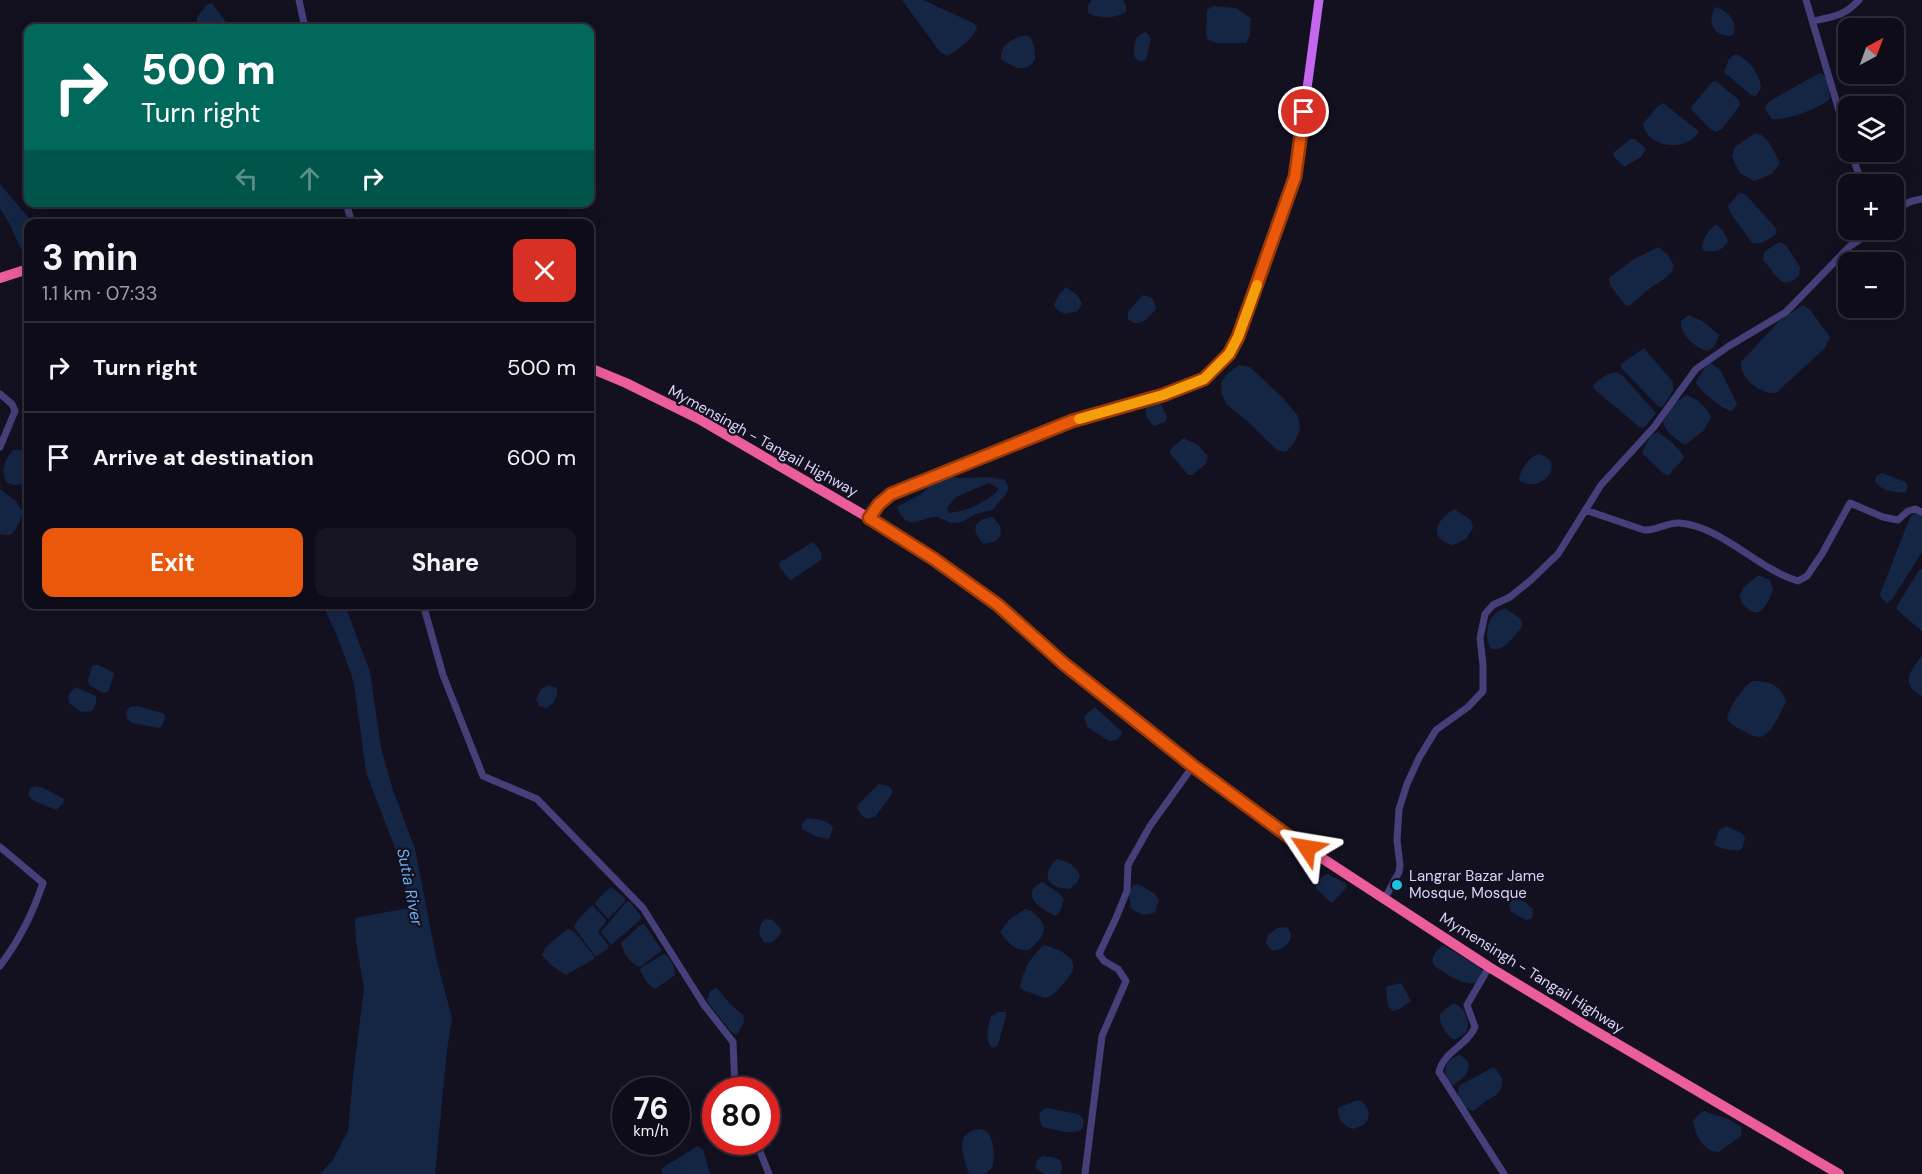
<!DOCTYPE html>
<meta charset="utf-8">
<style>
body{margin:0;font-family:"DM Sans",sans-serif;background:#171521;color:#f1f3f6;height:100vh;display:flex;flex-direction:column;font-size:22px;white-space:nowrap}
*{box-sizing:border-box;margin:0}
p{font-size:20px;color:#9b9ba2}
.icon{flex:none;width:33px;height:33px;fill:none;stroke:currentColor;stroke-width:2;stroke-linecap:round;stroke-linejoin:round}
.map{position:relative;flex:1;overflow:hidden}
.drawer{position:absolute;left:24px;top:219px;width:570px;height:390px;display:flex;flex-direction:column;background:#0e0c18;border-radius:12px;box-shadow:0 6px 24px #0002,0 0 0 2px #2e2c37}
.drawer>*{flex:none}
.top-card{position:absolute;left:24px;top:24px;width:570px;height:183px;border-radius:12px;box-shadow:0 6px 24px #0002,0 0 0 2px #2e2c37;background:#00695c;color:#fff;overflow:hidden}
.needle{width:39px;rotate:41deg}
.tools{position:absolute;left:1838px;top:18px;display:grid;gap:12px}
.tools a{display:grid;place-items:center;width:66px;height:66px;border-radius:12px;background:#0e0c18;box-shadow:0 6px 24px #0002,0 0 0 2px #2e2c37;font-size:30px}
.speed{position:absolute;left:612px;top:1077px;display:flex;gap:12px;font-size:30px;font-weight:700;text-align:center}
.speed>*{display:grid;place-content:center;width:78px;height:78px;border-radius:50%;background:#0e0c18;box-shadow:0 6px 24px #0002,0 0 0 2px #2e2c37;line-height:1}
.speed small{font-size:15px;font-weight:400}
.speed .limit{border:9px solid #d22;background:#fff;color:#111}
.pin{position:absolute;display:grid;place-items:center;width:51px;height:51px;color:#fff;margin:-26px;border:3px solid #fff;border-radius:50%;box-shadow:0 2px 6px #0007}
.me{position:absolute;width:66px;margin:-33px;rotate:303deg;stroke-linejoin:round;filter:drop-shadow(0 0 4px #0008)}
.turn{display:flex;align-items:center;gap:21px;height:126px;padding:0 18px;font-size:27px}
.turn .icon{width:78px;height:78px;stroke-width:2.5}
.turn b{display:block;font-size:42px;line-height:51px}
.lanes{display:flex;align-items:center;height:57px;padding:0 18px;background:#0003;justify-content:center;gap:30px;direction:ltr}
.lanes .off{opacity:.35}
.round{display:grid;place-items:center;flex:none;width:63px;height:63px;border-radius:12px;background:#171521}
.overview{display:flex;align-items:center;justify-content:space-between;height:102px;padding:0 18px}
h1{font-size:36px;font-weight:700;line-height:45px}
.action{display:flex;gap:12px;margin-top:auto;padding:12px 18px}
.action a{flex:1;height:69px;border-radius:12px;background:#ea580c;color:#fff;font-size:24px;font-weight:700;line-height:69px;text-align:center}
.action a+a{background:#171521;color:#f1f3f6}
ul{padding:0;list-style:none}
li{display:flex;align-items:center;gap:18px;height:90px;padding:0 18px;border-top:2px solid #2e2c37}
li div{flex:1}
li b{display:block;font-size:22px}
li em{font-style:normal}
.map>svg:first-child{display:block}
.water{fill:#152645;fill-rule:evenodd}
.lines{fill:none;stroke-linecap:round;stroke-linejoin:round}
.minor{stroke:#45407a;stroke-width:7}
.major{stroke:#c267ee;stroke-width:9}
.highway{stroke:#ec5d9b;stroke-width:10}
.route-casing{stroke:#983908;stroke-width:15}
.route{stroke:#ea580c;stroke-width:10}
.slow{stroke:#f59e0b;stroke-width:10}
.poi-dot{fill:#1ac3e0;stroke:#131020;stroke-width:2}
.labels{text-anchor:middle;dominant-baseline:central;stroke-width:4.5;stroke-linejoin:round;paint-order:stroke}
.street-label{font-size:15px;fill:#dad4fa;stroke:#131020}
.poi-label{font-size:15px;fill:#dad4fa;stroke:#131020;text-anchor:start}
.water-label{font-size:16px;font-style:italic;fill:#6eadee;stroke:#131020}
</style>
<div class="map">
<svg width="1922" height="1174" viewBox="0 0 1922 1174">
<rect width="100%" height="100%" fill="#131020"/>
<!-- water -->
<path class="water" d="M902,0H923L973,23L977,26C974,38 958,51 947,56L940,52Z
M1092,0H1123L1126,6V12C1114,19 1100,19 1088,13V5Z
M212,3L226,22V28H200C192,18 201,12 208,4Z
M1213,6L1236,8L1251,18L1250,36L1246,43H1217L1208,40L1206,35L1207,10Z
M1715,7C1728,10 1739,23 1733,35C1715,39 1706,22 1715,7Z
M1144,32L1148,34L1151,39L1146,59L1141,62C1130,58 1134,47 1136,38Z
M1026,35L1030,37C1036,47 1040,67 1023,68C1016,69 1007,63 1001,59C1000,44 1013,38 1026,35Z
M1735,54C1748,58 1760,74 1761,88L1756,96L1751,95L1724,72L1729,59Z
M1821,73L1827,78L1830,99C1820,108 1785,121 1772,119L1766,111L1765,106L1770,101L1812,77Z
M1716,81L1739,100L1740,105L1722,129L1715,132L1708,127L1691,109L1693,105L1712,82Z
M1663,103L1696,129L1699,132C1687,152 1648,149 1643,124L1658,106Z
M1755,133C1768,134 1774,152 1780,163L1772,174L1754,181L1740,173L1732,157L1735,147Z
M1630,139H1635L1646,149L1641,157L1624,167L1614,157L1613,153Z
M0,184L33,223L28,224V261C17,245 13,225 0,209Z
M1739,193L1745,194L1775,227L1777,232C1773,239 1760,245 1752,243L1732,215L1728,206Z
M1716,225C1723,228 1725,235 1728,241C1723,251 1715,252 1705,251L1702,248C1703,239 1708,229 1716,225Z
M1779,242L1786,245L1800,267L1799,275C1781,295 1775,271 1763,260L1764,252Z
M1659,247L1668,255L1674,266C1670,278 1658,282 1649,289C1642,294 1636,301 1629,306L1625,305L1610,285L1609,278L1634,259Z
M1066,287L1077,295L1082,303L1078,311L1065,314L1057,310L1054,305L1059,294Z
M1143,295L1152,298L1156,307L1155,310C1148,319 1138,329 1128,319V312Z
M1803,305L1810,310L1828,334L1830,338L1824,349L1776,393C1761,395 1739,378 1741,362L1779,321Z
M1689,315L1704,322L1719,335L1714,347L1708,351C1694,347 1681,336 1681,321Z
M1644,348L1673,382V391L1662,408L1658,406L1621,368V364Z
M1711,363L1720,370L1737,404L1732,411C1722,410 1702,392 1696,383L1698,378L1708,364Z
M1239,365L1250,367L1283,398L1298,416L1300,430L1294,443L1286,452L1277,450L1246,420L1227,405L1222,394L1221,383L1226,375Z
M1617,372L1622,375L1656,413L1644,428L1639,427L1593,388C1595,380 1608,373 1617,372Z
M1686,395C1696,397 1707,408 1711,417L1703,431L1685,445C1676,439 1665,432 1663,422L1674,404Z
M1154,400L1160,402L1167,417L1165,422L1154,426C1147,420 1145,415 1146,406Z
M1658,432C1667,438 1680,448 1684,458L1668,476L1664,474L1642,453C1645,445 1649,435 1658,432Z
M1183,438L1198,445L1208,456L1206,464L1192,475H1188L1170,453V450Z
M13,450H21L28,457V480L25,484L14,485L7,483C0,470 4,461 13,450Z
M1538,454C1569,461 1541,496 1519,480C1520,470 1528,458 1538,454Z
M1882,473L1906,482L1908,486L1906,492C1896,494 1881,490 1875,482L1876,476Z
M952,477L959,478L990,477L1005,480C1012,491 1005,495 998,503C996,506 995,508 992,510C986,512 979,512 974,515C967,518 962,524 953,523C947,523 941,517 936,517C919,517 908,534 897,507L923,493L933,482ZM989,483L999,489C987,503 967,511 949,513L947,508L956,497Z
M0,489L16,501L23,512C21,519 17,531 10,535C8,536 2,534 0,534Z
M1454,509L1471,520L1473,528L1466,539L1453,545C1427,538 1436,520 1454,509Z
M1916,513L1922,515V552L1893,598L1887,603L1881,598L1880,594L1909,520L1911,516Z
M993,517L1000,526L1001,535L996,541L984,544C970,530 973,519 993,517Z
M813,542C818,547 823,553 821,560L791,580L789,579L779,566L780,562Z
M1922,569V631L1897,610V606L1919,570Z
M1757,576H1760L1770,580L1773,589C1769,602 1760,622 1746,607C1742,603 1740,601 1740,595L1744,587Z
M345,605L370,672L381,748L392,787L415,849L437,962L452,1018L447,1050L435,1174H320L333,1160L348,1131L353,1076L364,989L356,941L355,918L409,908L403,869L366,772L354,683L340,643L323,605Z
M1506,609L1521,619L1522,626C1515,636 1504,652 1491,649C1482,636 1489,610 1506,609Z
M1922,656V696C1900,684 1909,672 1922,656Z
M94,665H98L113,672L114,674L108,692L103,693L89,685L88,680L92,666Z
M1753,681C1770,681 1781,685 1786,702C1782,711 1770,736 1760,737C1754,737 1747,733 1742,730C1734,726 1731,725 1727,718C1730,707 1743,686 1753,681Z
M549,685L557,688C558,697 555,704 546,708L539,706L536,699L541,689Z
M75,687L96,696V703L92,711L82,712L69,703L68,696Z
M138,706L165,714C165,719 164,723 160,728L132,723L127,719L126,712L130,707Z
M1095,707L1121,731L1122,733L1117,740L1109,741L1087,727L1084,716Z
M879,784L889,786L892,790V794L875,817L867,819L862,816L857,808L858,805Z
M34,786L44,788L64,799L63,804L56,810L32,800L28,795L30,789Z
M807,818C816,819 826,820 833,827L829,839L817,837L802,829V824Z
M1727,826L1743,834L1745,839L1742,849C1733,853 1722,848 1714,845L1719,830Z
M1057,859C1067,861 1077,866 1080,876L1077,883L1069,889C1046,888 1041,874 1057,859Z
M1328,874L1345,883L1347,887L1335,900L1331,903L1316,888V886L1322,876Z
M1042,882L1059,893L1064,899L1060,911L1056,916C1042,910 1018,895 1042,882Z
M1138,884L1154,893L1159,900L1155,912C1145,917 1140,914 1131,908L1129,895L1133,885Z
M611,887L625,898V901L608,919L595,904L596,901Z
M1517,896L1523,900L1533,909V916L1531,919L1526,920L1511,912L1509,904Z
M627,901L630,902L641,916V919L611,945L601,932Z
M592,905L606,920L605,923L598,932L609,946L608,949L597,956H595L574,927L578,920Z
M1025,909C1031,910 1033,912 1038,917C1051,930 1040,940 1029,950C1014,951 1009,943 1000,932L1010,919Z
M766,919L773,920L782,931C777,939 774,944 764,942L759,934L761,923Z
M644,924L662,950L640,967C630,964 623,952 621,943L640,925Z
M1287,927C1298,938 1284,952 1271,950L1266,943L1268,935L1277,928Z
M567,929L574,931L594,956V959L566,975L551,965L542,955L546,947Z
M1044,945C1055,948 1079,956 1072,972C1070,976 1066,980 1063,984C1057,991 1054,996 1045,998L1023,990L1020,987C1023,970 1031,956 1044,945Z
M1443,945L1478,966L1482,970C1479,999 1446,973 1434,966C1430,957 1436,951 1443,945Z
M664,954C670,957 676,968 675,975L655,989C647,986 644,977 640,970L642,967Z
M1401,983L1411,1001L1398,1010L1392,1011L1388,1005L1386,989L1388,986Z
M715,988L718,989L730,1004L743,1015L744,1022L737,1035L731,1032L707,1001L710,991Z
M1453,1003C1465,1007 1471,1021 1466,1033L1456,1039H1452C1445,1033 1439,1023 1440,1014Z
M998,1012H1006V1016L998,1045L993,1048C984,1042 988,1026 991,1016Z
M1459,1055C1479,1063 1464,1081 1451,1086C1443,1073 1442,1062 1459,1055Z
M1494,1067L1502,1078C1503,1097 1493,1095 1482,1104C1479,1107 1476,1109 1473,1111C1462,1108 1454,1096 1460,1085Z
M1357,1100C1364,1101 1369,1108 1369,1116L1365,1124L1353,1129C1343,1126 1337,1118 1338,1108Z
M1047,1108L1078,1114C1082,1117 1085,1121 1083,1127C1079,1138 1052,1128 1042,1127C1039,1119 1037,1111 1047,1108Z
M1703,1111L1728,1119L1740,1126L1742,1131L1741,1136L1719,1152C1703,1152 1695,1134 1693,1120Z
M980,1129L987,1131C995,1143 995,1154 992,1168L985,1174H969C963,1156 953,1132 980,1129Z
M698,1146L703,1149L710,1174H662V1168Z
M1042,1156L1056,1158L1061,1161L1062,1167L1060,1174H1044L1036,1169V1162Z"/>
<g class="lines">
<!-- minor -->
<path class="minor" d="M299,0L305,28
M1806,0L1848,141
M1813,21C1833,17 1844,16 1859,0
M1851,152L1858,172L1864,184
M346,202L352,224
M1893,210L1912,201L1922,199
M0,394L12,404L15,411L0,447
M1585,510L1644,530C1656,531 1667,522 1680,523C1723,527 1759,570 1798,581L1807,576L1822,554L1850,503L1883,517L1898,520L1908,511L1915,509L1922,512
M423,604L443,675L483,776L537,799L643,908L704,1005L733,1042L735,1090
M0,847L43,883C32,915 20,939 0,966
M1385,898L1399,872L1400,865L1397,840L1399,809L1407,784L1419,758L1436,730L1468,707L1483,691V665L1480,638L1485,614L1493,605L1510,597L1531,580L1558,554L1601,485L1654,427L1696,369L1729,346L1786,312L1850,246L1874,230
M1489,967L1467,1005L1475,1027C1468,1045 1443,1052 1439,1072L1504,1174
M754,1142L757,1144L769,1174
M1085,1174L1102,1036L1126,981L1118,969L1104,961L1099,954L1116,918L1127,891L1128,865L1150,826L1193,766"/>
<!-- major -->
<path class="major" d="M869,518L879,504L892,494L1072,421L1163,395L1204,379L1229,354L1238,337L1295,177L1319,0"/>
<!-- highway -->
<path class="highway" d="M0,278L28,269
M590,368L626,383L699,419L869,518L934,559L998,605L1063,663L1193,766L1288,836L1489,967L1580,1022L1839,1174"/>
</g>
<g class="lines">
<!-- route casing -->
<g class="route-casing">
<path id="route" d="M1304,112L1295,177L1238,337L1229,354L1204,379L1163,395L1072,421L891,494L879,504L869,518L934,559L998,605L1063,663L1193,766L1288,836L1307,848"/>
</g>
<!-- route -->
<use href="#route" class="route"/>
<!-- slow -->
<path class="slow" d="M1079,419L1163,395L1204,379L1229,354L1238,337L1257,285"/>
</g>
<!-- markers -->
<circle class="poi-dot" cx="1397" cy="885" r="6"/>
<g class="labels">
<!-- street labels -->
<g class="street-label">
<text transform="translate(763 441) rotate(29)">Mymensingh - Tangail Highway</text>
<text transform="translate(1532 973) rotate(32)">Mymensingh - Tangail Highway</text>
</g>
<!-- poi labels -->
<g class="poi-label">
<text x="1409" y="876">Langrar Bazar Jame<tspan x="1409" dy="17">Mosque, Mosque</tspan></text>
</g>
<!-- water labels -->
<g class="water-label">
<text transform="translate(410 887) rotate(79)">Sutia River</text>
</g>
</g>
</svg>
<div class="tools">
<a><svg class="needle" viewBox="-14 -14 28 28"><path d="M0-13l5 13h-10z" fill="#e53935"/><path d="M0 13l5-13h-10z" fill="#9b9ba2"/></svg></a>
<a><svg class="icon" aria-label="layers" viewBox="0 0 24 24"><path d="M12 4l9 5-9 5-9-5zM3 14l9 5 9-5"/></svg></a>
<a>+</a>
<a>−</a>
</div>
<div class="speed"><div>76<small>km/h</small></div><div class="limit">80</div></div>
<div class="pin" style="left:1304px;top:112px;background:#d93025"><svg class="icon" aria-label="arrive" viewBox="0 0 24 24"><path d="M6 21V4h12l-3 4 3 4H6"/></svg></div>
<svg class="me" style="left:1307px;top:848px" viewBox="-20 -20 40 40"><path d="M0-17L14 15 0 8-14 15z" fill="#ea580c" stroke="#fff" stroke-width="4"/></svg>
<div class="top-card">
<div class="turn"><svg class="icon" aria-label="right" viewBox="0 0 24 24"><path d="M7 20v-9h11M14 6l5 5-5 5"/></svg><div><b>500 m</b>Turn right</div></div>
<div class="lanes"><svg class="icon off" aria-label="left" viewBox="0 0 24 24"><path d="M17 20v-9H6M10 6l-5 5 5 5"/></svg><svg class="icon off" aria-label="ahead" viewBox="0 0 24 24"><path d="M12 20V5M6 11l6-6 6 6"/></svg><svg class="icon" aria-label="right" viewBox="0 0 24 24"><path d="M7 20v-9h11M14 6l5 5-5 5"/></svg></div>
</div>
<section class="drawer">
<div class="overview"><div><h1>3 min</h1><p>1.1 km · 07:33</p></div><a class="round" style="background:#d93025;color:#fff"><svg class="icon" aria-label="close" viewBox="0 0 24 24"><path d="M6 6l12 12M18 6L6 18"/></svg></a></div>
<ul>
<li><svg class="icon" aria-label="right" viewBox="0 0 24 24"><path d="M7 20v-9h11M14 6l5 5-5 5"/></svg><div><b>Turn right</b></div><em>500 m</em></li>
<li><svg class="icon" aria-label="arrive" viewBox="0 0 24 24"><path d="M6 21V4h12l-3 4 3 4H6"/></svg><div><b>Arrive at destination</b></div><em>600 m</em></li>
</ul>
<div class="action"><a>Exit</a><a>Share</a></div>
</section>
</div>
